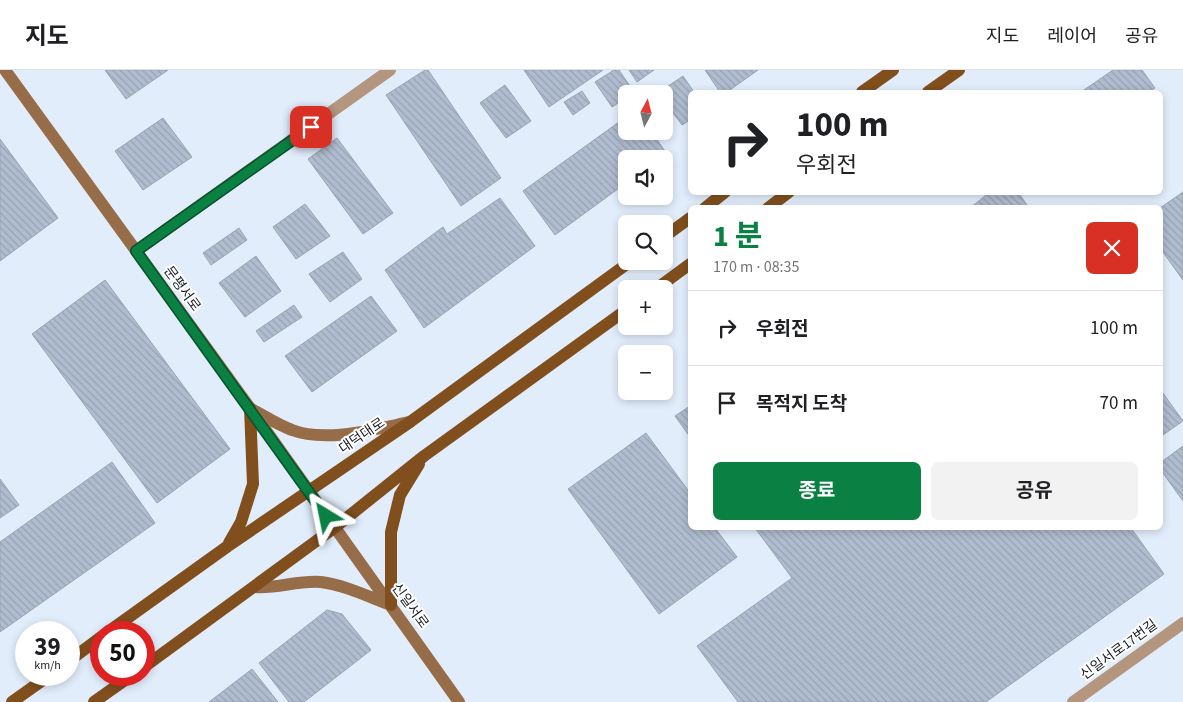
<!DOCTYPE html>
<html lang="ko">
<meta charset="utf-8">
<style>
body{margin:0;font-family:"Source Sans 3","Noto Sans KR",sans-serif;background:#f2f2f2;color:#202124;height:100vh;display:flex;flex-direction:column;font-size:19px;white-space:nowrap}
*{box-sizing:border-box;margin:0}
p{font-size:16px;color:#757577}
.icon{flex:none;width:28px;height:28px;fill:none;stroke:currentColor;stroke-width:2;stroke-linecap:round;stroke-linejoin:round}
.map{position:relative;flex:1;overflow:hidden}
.details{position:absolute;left:688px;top:135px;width:475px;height:325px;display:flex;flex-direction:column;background:#fff;border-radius:8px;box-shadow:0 2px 8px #0003}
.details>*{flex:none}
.hud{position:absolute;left:688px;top:20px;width:475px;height:105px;border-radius:8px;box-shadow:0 2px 8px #0003;background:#fff;color:#202124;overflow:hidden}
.needle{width:32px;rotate:7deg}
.controls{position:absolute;left:618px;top:15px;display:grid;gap:10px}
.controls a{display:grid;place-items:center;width:55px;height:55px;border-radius:8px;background:#fff;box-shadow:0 2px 8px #0003;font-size:25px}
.speed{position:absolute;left:15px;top:551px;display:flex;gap:10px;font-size:25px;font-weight:700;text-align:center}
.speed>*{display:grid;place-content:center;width:65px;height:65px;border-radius:50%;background:#fff;box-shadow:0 2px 8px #0003;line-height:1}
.speed small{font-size:12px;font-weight:400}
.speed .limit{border:8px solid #d22;background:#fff;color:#111}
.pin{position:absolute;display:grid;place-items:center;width:42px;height:42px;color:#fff;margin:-21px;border-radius:10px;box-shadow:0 2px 8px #0006}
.me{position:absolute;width:55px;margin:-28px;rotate:325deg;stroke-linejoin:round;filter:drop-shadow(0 0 4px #0008)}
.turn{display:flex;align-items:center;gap:18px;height:105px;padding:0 25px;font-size:22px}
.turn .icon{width:65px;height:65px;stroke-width:2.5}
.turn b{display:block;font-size:35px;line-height:42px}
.round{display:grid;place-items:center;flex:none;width:52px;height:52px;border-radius:8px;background:#f2f2f2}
.overview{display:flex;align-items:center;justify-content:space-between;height:85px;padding:0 25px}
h1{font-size:30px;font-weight:700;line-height:38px;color:#0b8043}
.action{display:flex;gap:10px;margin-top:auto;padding:10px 25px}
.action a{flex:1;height:58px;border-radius:8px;background:#0b8043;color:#fff;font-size:20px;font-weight:700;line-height:58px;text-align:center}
.action a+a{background:#f2f2f2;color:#202124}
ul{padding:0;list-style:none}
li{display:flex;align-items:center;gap:15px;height:75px;padding:0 25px;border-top:1px solid #e0e0e0}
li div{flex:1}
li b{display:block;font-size:19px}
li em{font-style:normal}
header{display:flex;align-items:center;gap:30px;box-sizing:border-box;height:70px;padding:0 25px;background:#fff;border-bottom:1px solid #e0e0e0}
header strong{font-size:24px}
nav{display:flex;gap:28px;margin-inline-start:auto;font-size:18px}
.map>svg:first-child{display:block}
.building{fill:url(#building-back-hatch);stroke:#97a4b6}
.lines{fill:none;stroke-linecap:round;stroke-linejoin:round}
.street{stroke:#b4967e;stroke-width:12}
.secondary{stroke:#976d49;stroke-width:12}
.primary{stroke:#814f1e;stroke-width:12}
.route-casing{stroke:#07532c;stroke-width:12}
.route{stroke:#0b8043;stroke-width:9}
.labels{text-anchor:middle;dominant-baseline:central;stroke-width:4;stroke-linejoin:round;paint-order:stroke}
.street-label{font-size:14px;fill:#191d24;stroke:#fff}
</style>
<header>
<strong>지도</strong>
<nav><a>지도</a><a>레이어</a><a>공유</a></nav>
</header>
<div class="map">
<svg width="1183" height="632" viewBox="0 0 1183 632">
<defs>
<pattern id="building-back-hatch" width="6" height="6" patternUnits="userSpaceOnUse" patternTransform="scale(1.25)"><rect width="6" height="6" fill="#b0bdd0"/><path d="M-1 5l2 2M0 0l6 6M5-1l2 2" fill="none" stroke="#97a2b2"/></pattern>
</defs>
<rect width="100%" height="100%" fill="#e2edfc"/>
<!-- building -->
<path class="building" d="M105,0H168L126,29Z
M425,0H428L501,108L461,136L386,25Z
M524,0H603L549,37Z
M614,0H619L634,22L626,24V28L612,37L595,12Z
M629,0H654L637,12Z
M705,0H758L727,22H720Z
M1113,0H1142L1155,18L1149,22H1081Z
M683,6L694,22H690V50L682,55L664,31V24L658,23Z
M505,15L531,51L506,68L480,33Z
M582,21L590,33L573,45L564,32Z
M626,47V61H651L667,84L660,89H626V113L555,165L523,121Z
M163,48L192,87L143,120L115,81Z
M337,68L393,143L363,164L308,89Z
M0,69L58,148L0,191Z
M990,122H1018L1029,138H970Z
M1183,122V210L1160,178V138Z
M500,128L535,176L424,258L385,200L443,157L447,164Z
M305,134L330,166L296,189L273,157Z
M239,158L247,170L211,195L203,183Z
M343,182L362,209L330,232L309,204Z
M256,186L281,221L245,247L219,213Z
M105,210L230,379L157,433L32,264Z
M371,226L397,261L312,322L285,286Z
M294,235L302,247L264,272L256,261Z
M1160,319L1183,351L1160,367Z
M690,336V367L675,346Z
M646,363L690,423V458H715L737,487L659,544L568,419Z
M1183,376V431L1160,399V393Z
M112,392L155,453L0,562V472Z
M0,409L19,435L0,448Z
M755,458H1131L1164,504L986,632H738L697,576L792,508Z
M327,540L342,544L371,580L304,632H289L259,593Z
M252,599L278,632H209Z"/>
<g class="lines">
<!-- street -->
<path class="street" d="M136,181L390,0
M1073,632L1183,553"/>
<!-- secondary -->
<path class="secondary" d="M5,0L250,338L459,632
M251,339C265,346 278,355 292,360C326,373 376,359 410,352
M255,517C277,519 298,510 321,512C345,515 369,527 391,535"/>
<!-- primary -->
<path class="primary" d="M862,22L893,0
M928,22L959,0
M705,138L725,122
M768,138L789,122
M664,167L690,148
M656,219L690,194
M229,473L241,452L253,414L250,338
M391,535V462L400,425L419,394
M108,562L228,476L410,352L631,191
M69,591L101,567
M144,597L334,458L424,386L626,240
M12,632L50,605
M94,632L132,605"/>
</g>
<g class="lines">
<!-- route casing -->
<g class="route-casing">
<path id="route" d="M311,57L136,181L326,446"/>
</g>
<!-- route -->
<use href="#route" class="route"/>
</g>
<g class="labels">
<!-- street labels -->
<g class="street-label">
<text transform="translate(182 219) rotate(54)">문평서로</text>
<text transform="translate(362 366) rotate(-34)">대덕대로</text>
<text transform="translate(410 536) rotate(54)">신일서로</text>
<text transform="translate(1119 580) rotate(-36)">신일서로17번길</text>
</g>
</g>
</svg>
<div class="controls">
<a><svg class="needle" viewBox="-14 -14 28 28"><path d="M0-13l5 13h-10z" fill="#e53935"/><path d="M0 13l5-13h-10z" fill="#757577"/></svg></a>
<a><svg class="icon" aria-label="sound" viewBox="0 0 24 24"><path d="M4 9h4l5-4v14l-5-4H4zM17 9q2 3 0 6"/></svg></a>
<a><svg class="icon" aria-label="search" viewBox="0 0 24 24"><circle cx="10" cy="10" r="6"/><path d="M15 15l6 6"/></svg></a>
<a>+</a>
<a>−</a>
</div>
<div class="speed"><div>39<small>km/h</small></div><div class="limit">50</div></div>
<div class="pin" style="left:311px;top:57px;background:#d93025"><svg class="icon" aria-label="arrive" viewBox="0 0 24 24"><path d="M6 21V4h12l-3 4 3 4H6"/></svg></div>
<svg class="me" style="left:326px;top:446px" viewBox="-20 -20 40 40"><path d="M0-17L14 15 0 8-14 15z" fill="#0b8043" stroke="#fff" stroke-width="4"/></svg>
<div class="hud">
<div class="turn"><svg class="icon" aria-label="right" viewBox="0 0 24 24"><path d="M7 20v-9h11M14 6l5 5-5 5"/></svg><div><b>100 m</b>우회전</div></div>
</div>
<section class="details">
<div class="overview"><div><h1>1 분</h1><p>170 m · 08:35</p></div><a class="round" style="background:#d93025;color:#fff"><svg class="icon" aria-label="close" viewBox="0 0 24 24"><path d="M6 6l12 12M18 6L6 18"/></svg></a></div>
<ul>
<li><svg class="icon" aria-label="right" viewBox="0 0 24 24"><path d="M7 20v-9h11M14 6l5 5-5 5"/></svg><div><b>우회전</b></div><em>100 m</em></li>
<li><svg class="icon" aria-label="arrive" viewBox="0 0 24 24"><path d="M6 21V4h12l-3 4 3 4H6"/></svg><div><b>목적지 도착</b></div><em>70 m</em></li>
</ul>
<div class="action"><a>종료</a><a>공유</a></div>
</section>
</div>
